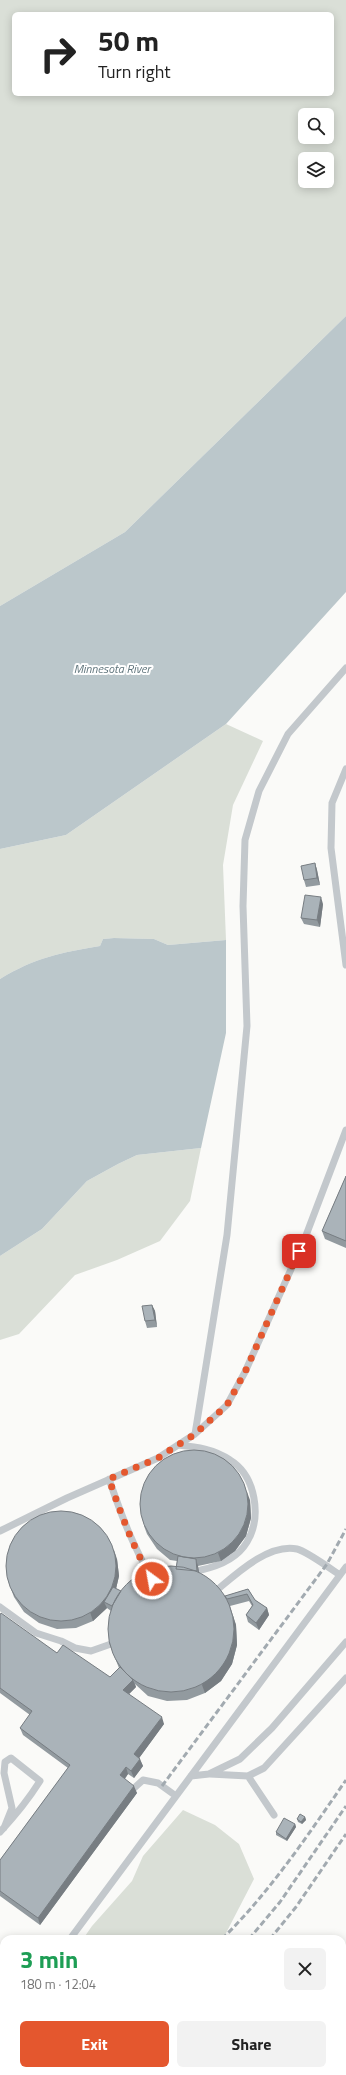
<!DOCTYPE html>
<meta charset="utf-8">
<style>
body{margin:0;font-family:"Titillium Web",sans-serif;background:#f2f2f2;color:#222;height:100vh;display:flex;flex-direction:column;font-size:15px;white-space:nowrap}
*{box-sizing:border-box;margin:0}
p{font-size:13px;color:#767676}
.icon{flex:none;width:22px;height:22px;fill:none;stroke:currentColor;stroke-width:2;stroke-linecap:round;stroke-linejoin:round}
.map{position:relative;flex:1;overflow:hidden}
.sheet{position:absolute;left:0px;top:1935px;width:346px;height:140px;display:flex;flex-direction:column;background:#fff;border-radius:12px 12px 0 0;box-shadow:0 2px 10px #0003}
.sheet>*{flex:none}
.guide{position:absolute;left:12px;top:12px;width:322px;height:84px;border-radius:6px;box-shadow:0 2px 10px #0003;background:#fff;color:#222;overflow:hidden}
.buttons{position:absolute;left:298px;top:108px;display:grid;gap:8px}
.buttons a{display:grid;place-items:center;width:36px;height:36px;border-radius:6px;background:#fff;box-shadow:0 2px 10px #0003;font-size:20px}
.pin{position:absolute;display:grid;place-items:center;width:34px;height:34px;color:#fff;margin:-17px;border-radius:8px;box-shadow:0 2px 6px #0006}
.me{position:absolute;width:44px;margin:-22px;rotate:328deg;stroke-linejoin:round;filter:drop-shadow(0 0 3px #0008)}
.turn{display:flex;align-items:center;gap:14px;height:84px;padding:0 20px;font-size:18px}
.turn .icon{width:52px;height:52px;stroke-width:2.5}
.turn b{display:block;font-size:28px;line-height:34px}
.round{display:grid;place-items:center;flex:none;width:42px;height:42px;border-radius:6px;background:#f2f2f2}
.overview{display:flex;align-items:center;justify-content:space-between;height:68px;padding:0 20px}
h1{font-size:24px;font-weight:700;line-height:30px;color:#1e9e55}
.action{display:flex;gap:8px;margin-top:auto;padding:8px 20px}
.action a{flex:1;height:46px;border-radius:6px;background:#e4572e;color:#fff;font-size:16px;font-weight:700;line-height:46px;text-align:center}
.action a+a{background:#f2f2f2;color:#222}
.map>svg:first-child{display:block}
.green{fill:#dadfd7;fill-rule:evenodd}
.water{fill:#bbc7cb}
.lines{fill:none;stroke-linecap:round;stroke-linejoin:round}
.lane{stroke:#c3c8cc;stroke-width:7}
.rail{stroke:#a2aab0;stroke-width:3;stroke-dasharray:6 3;stroke-linecap:butt}
.wall{fill:#929a9f}
.shaded-wall{fill:#777d82}
.building{fill:#aab3b9;stroke:#777d82}
.route{stroke:#e4572e;stroke-width:7;stroke-dasharray:0 12.6}
.labels{text-anchor:middle;dominant-baseline:central;stroke-width:4;stroke-linejoin:round;paint-order:stroke}
.water-label{font-size:12px;font-style:italic;fill:#60757c;stroke:#fff}
</style>
<div class="map">
<svg width="346" height="2075" viewBox="0 0 346 2075">
<rect width="100%" height="100%" fill="#fafaf8"/>
<!-- green -->
<path class="green" d="M0,0H346V316L125,532L0,606ZM14,14H332V94H14ZM305,115H327V137H305ZM305,159H327V181H305Z
M226,724L263,741L233,805L223,865L226,940L168,945L154,939L114,938L103,939L100,946C60,953 36,957 0,979V849L66,835Z
M201,1148L190,1201L160,1241L117,1260L75,1275L19,1334L0,1340V1256L42,1229L87,1181L118,1164L137,1155Z
M183,1810L215,1825L239,1844L254,1879L225,1935L218,1939H83L92,1926L132,1881L143,1856Z"/>
<!-- water -->
<path class="water" d="M346,316V592L226,724L66,835L0,849V606L125,532Z
M114,938L154,939L168,945L226,940V1033L201,1148L137,1155L118,1164L87,1181L42,1229L0,1256V979C36,957 60,953 100,946L103,939Z"/>
<g class="lines">
<!-- lane -->
<path class="lane" d="M346,769L332,803L331,848L346,965
M195,1434L227,1405L245,1372L305,1238L346,1130
M178,1445C197,1447 214,1449 230,1460C256,1476 262,1517 247,1542C237,1559 219,1566 201,1570
M109,1479C121,1514 133,1547 152,1578
M0,1531L67,1498L158,1458L195,1434L227,1235L247,1026L243,906L245,840L259,791L288,734L346,668
M217,1590C236,1574 269,1543 297,1549C306,1551 331,1569 340,1575
M0,1607L36,1633L61,1641L75,1648L91,1651L111,1644
M210,1774L248,1776L264,1768L346,1678
M191,1776L209,1774L240,1759L272,1728L346,1642
M248,1776L274,1815
M132,1790L143,1780L158,1783L176,1796
M0,1832C15,1816 28,1800 40,1781L11,1758L5,1762L4,1773L12,1808L4,1828
M70,1939L346,1567
M0,2034L4,2028"/>
<!-- rail -->
<path class="rail" d="M162,1786L327,1564L346,1529
M222,1939C270,1892 308,1835 346,1780
M249,1939L280,1902L346,1806
M270,1939L296,1907L346,1834
M0,2066L4,2064"/>
</g>
<!-- wall -->
<path class="wall" d="M315,863L317,870L320,885L306,887L304,880Z
M323,904L320,927L304,924L301,918Z
M346,1176V1248L325,1239L322,1231Z
M152,1305L155,1311L157,1327L147,1328L145,1321Z
M250,1500L251,1518L246,1536L235,1551L221,1561L198,1566L199,1572L225,1596L248,1589L255,1600L267,1608L269,1615L259,1630L248,1622L246,1615L252,1606L249,1601L230,1606L236,1625L237,1645L232,1664L221,1681L205,1693L187,1700L167,1701L148,1696L135,1684L136,1687L129,1694L164,1724L139,1758L143,1766L134,1778L128,1774L125,1779L137,1793L40,1925L0,1896V1860L68,1768L23,1735L20,1728L30,1715L0,1693V1615L57,1653L110,1677L119,1668L109,1643L111,1611L107,1608L93,1621L76,1628L57,1629L39,1623L24,1612L14,1597L11,1589L117,1559L119,1576L116,1589L121,1591L176,1569L177,1561L170,1560L157,1549L147,1534L144,1526Z
M305,1817L306,1820L302,1824L298,1822L297,1819Z
M295,1824L296,1827L287,1841L276,1835V1832Z"/>
<!-- shaded-wall -->
<path class="shaded-wall" d="M315,863L317,870L320,885L317,878Z
M321,897L323,904L320,927L317,920Z
M152,1305L155,1311L157,1327L155,1320Z
M247,1492L250,1500L251,1518L246,1536L235,1551L221,1561L218,1553Z
M114,1550L117,1559L119,1576L115,1593L104,1602L107,1608L93,1621L90,1612Z
M196,1559L198,1566L200,1579L198,1573Z
M267,1608L269,1615L259,1630L256,1623Z
M233,1616L236,1625L237,1645L232,1664L221,1681L205,1693L202,1685Z
M133,1680L136,1687L126,1697L123,1690Z
M162,1717L164,1724L137,1761L134,1754Z
M140,1759L143,1766L134,1778L131,1771Z
M126,1767L128,1774L122,1782L120,1775Z
M134,1786L137,1793L40,1925L38,1918Z
M305,1817L306,1820L302,1824L301,1822Z
M295,1824L296,1827L287,1841L286,1839Z"/>
<!-- building -->
<path class="building" d="M315,863L317,878L304,880L301,866Z
M305,895L321,897L317,920L301,918Z
M346,1176V1241L322,1231Z
M152,1305L155,1320L145,1321L142,1306Z
M140 1504a54 54 0 1 1 108 0a54 54 0 1 1-108 0Z
M6 1566a55 55 0 1 1 110 0a55 55 0 1 1-110 0Z
M178,1556L196,1559L197,1571L176,1569Z
M108 1629a63 63 0 1 1 126 0a63 63 0 1 1-126 0Z
M113,1587L121,1591L112,1606L104,1602Z
M248,1589L255,1600L267,1608L256,1623L246,1615L253,1605L247,1594L227,1599L225,1596Z
M1,1613L57,1653L63,1645L110,1677L120,1667L133,1680L123,1690L162,1717L134,1754L140,1759L131,1771L126,1767L120,1775L134,1786L38,1918L0,1891V1860L70,1765L20,1728L32,1711L0,1688V1615Z
M300,1814L305,1817L301,1822L297,1819Z
M284,1818L295,1824L286,1839L276,1832Z"/>
<g class="lines">
<!-- route -->
<path class="route" d="M152,1579C133,1548 121,1514 109,1479L158,1458L195,1434L227,1405L245,1372L299,1251"/>
</g>
<g class="labels">
<!-- water labels -->
<g class="water-label">
<text x="112" y="668">Minnesota River</text>
</g>
</g>
</svg>
<div class="buttons">
<a><svg class="icon" aria-label="search" viewBox="0 0 24 24"><circle cx="10" cy="10" r="6"/><path d="M15 15l6 6"/></svg></a>
<a><svg class="icon" aria-label="layers" viewBox="0 0 24 24"><path d="M12 4l9 5-9 5-9-5zM3 14l9 5 9-5"/></svg></a>
</div>
<div class="pin" style="left:299px;top:1251px;background:#d93025"><svg class="icon" aria-label="arrive" viewBox="0 0 24 24"><path d="M6 21V4h12l-3 4 3 4H6"/></svg></div>
<svg class="me" style="left:152px;top:1579px" viewBox="-20 -20 40 40"><circle r="17" fill="#e4572e" stroke="#fff" stroke-width="3"/><path d="M0-11L8 9 0 5-8 9z" fill="#fff"/></svg>
<div class="guide">
<div class="turn"><svg class="icon" aria-label="right" viewBox="0 0 24 24"><path d="M7 20v-9h11M14 6l5 5-5 5"/></svg><div><b>50 m</b>Turn right</div></div>
</div>
<section class="sheet">
<div class="overview"><div><h1>3 min</h1><p>180 m · 12:04</p></div><a class="round"><svg class="icon" aria-label="close" viewBox="0 0 24 24"><path d="M6 6l12 12M18 6L6 18"/></svg></a></div>
<div class="action"><a>Exit</a><a>Share</a></div>
</section>
</div>
